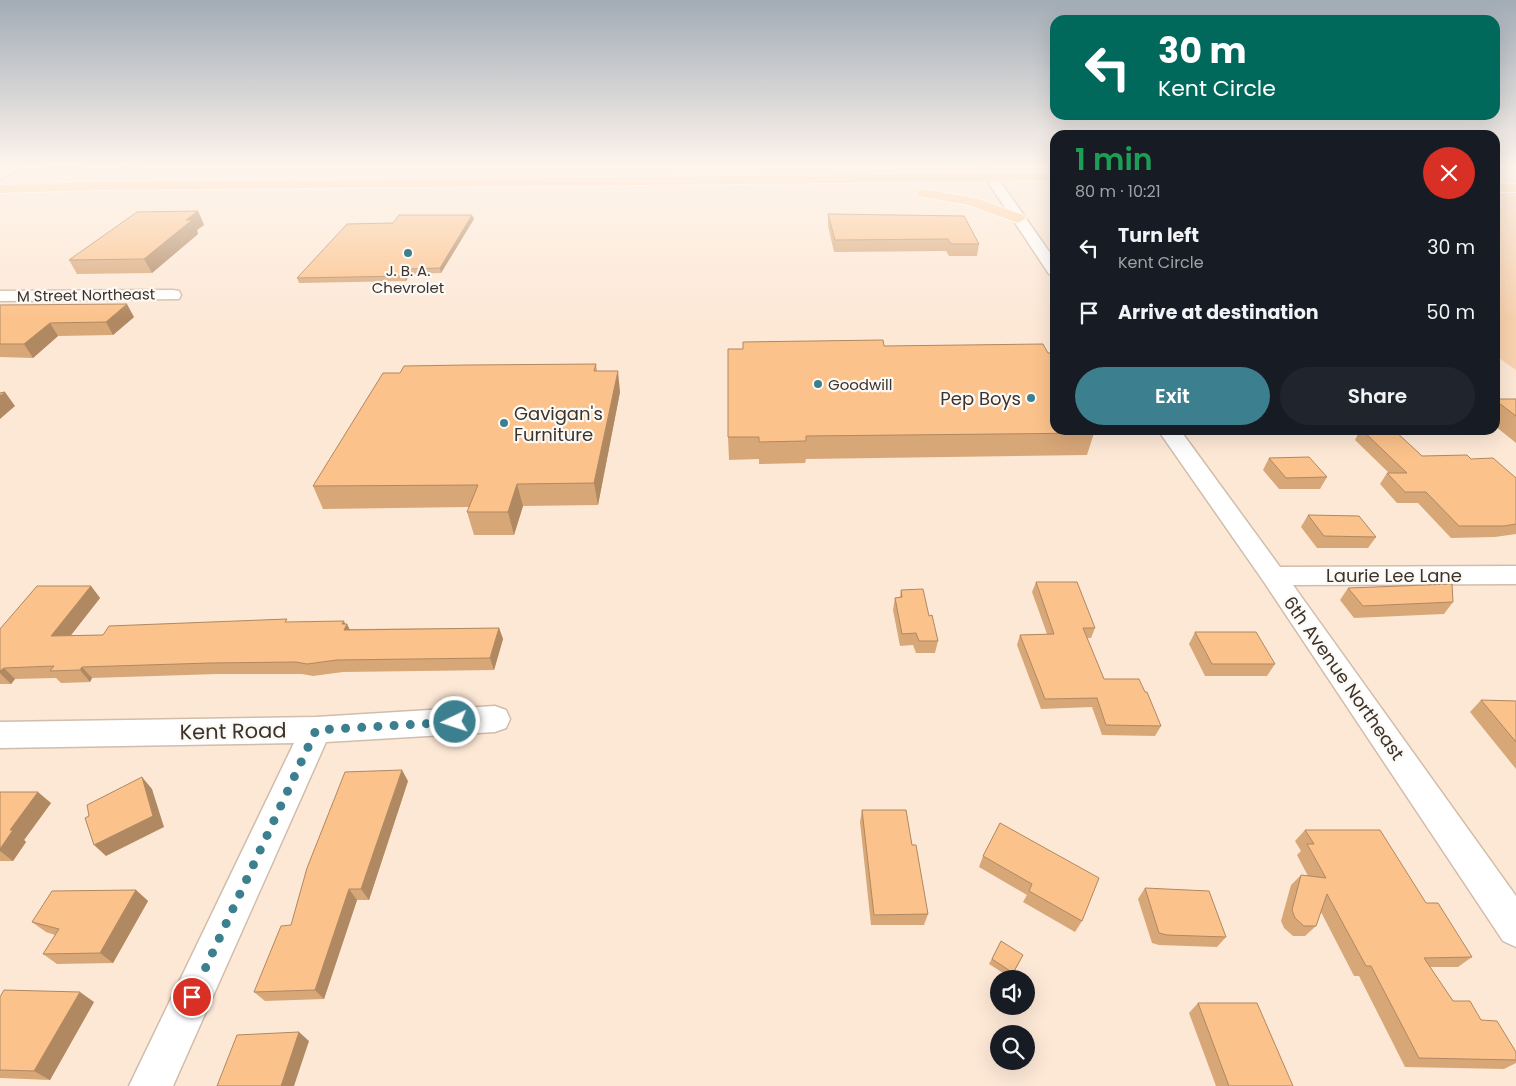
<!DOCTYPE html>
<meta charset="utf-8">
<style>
body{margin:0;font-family:Poppins,sans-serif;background:#20242c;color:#f1f3f6;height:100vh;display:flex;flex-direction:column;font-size:19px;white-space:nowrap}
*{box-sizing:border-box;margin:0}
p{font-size:16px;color:#9ea1a6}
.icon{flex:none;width:28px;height:28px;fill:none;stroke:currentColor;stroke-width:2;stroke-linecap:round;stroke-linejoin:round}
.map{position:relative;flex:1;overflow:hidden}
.details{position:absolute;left:1050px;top:130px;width:450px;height:305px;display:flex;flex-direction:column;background:#171b24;border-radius:15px;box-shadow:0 5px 20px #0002}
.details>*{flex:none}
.top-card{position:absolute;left:1050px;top:15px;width:450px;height:105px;border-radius:15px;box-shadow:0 5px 20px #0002;background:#00695c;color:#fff;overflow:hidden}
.fabs{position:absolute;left:990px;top:970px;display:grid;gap:10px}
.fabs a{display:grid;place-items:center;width:45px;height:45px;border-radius:50%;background:#171b24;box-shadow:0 5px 20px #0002;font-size:25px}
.pin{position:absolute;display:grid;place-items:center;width:42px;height:42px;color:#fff;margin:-21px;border:2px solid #fff;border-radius:50%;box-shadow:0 1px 5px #0007}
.me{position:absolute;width:55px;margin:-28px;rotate:266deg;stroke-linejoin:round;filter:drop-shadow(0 0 4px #0008)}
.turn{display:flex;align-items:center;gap:18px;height:105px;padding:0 25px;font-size:22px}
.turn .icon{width:65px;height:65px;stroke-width:2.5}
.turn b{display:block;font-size:35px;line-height:42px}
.round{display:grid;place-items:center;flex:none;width:52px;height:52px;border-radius:26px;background:#20242c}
.overview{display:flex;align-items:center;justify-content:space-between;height:85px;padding:0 25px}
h1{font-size:30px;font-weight:600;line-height:38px;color:#1e9e55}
.action{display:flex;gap:10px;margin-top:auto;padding:10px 25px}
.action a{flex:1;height:58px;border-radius:30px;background:#3c808f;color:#fff;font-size:20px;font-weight:600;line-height:58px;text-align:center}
.action a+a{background:#20242c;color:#f1f3f6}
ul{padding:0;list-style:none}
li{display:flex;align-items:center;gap:15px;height:65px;padding:0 25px}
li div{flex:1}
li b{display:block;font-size:19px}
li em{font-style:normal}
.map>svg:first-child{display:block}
.green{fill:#f8d2af}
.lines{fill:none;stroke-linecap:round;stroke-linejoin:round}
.street-casing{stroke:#d0bdab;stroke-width:3}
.primary-casing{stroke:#fff;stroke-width:2}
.street{fill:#fff;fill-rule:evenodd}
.primary{fill:#ffce9e;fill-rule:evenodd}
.wall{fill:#d8a778}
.shaded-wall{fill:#b08861}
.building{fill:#fbc28b;stroke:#b08861}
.route{stroke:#3c808f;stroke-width:9;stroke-dasharray:0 16.2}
.poi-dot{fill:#3c808f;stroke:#fdf9f5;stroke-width:2}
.labels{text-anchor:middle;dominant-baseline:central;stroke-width:4.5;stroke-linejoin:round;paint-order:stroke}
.far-poi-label{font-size:15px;fill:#3b332c;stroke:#fdf9f5}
.far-street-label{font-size:15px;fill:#3b332c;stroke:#fdf9f5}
.poi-label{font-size:18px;fill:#3b332c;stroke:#fdf9f5;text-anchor:end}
.street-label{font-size:18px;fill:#3b332c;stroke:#fdf9f5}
.near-street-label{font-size:21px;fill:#3b332c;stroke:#fdf9f5}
</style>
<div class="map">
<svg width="1516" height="1086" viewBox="0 0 1516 1086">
<rect width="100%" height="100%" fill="#fde8d6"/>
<!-- green -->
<path class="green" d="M1495,192H1516V370L1495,355Z"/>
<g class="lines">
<!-- street casing -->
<g class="street-casing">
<path id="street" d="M5,167H21L0,179V170Z
M978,167H990L1055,260V276L1049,274Z
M173,290L179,291L181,295L179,299L0,301V291Z
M1158,430H1180L1280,567L1516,566V584L1293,585L1516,896V947L1503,941L1264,582Z
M495,706L506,710L510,719L506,728L495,732L326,742L173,1086H129L294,743L0,748V722L316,717Z"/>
</g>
<!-- primary casing -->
<g class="primary-casing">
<path id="primary" d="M1055,173V181L95,190L0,193V185L95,182Z
M1495,184H1516V192H1495Z
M923,189L976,198L1023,215L1026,218L1018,223L968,205L918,196L916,193L918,190Z"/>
</g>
<!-- street -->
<use href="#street" class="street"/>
<!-- primary -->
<use href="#primary" class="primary"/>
</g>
<!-- wall -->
<path class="wall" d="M40,167H84V168H41Z
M118,167H153L119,168Z
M198,211L204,225L197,230L198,234L152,273L77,274L69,260Z
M828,214L979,244L977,256H949L946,251L834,252L828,226Z
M474,219L441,273L410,274L406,281L299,283L297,278L393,223Z
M0,305L134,317L113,335L58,336L33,358L0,357Z
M884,346L1055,430L1094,433L1087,455L806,459L805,463L759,464V459L729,460L728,437Z
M596,364L597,371L620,392L598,505L523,506L514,535H474L467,512L469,507L323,509L313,486L400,373Z
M1495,399H1516V443L1495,426Z
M1360,430H1394L1422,456L1471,459L1516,478V534L1495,537L1451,538L1418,503H1397L1380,484L1387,473H1389L1355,440Z
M1269,458L1327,477L1320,489H1279L1263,470Z
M1308,515L1376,537L1368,548H1317L1301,527Z
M1036,582L1095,628L1091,638H1087L1104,679L1161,726L1155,736L1102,735L1092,707L1041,709L1017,645L1020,635L1047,634L1032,592Z
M91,586L100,598L71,635H103L288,622L347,624L349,629L499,628L503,639L494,670L343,672L313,676L302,674H218L92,678L90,682L61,683L56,678L15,679L11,684H0V629Z
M1348,588L1453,602L1444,614L1354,618L1340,600Z
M901,590L929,616L938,641L935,653H916L913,645L900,646L893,610L895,598L900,597Z
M1195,632L1275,664L1267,676H1205L1189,644Z
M1481,700L1516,701V769L1470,712Z
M408,781L369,900H357L324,999L265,1001L254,992L291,925Z
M0,792L51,803L24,840L26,842L13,861H0Z
M862,810L912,845L928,914L924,925H871L860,822Z
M1000,823L1082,921L1075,932L1023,902L1027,895L979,867L983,856Z
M1305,830L1426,903L1472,957L1458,967H1430L1453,1001L1481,1020L1516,1052V1063L1504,1069L1405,1067L1359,976H1354L1321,912L1316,926L1305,936H1293L1284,928L1281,921L1291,885L1301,875L1308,876L1297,855L1301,851L1295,841Z
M1145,888L1226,937L1217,947L1159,945L1152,943L1138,899Z
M136,890L148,901L113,963L57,964L43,954L55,935L46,932L32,922Z
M1001,941L1023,955L1011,978L989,964Z
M0,997L94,1002L50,1080L0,1078Z
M1198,1003L1293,1086H1216L1189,1013Z"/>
<!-- shaded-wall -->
<path class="shaded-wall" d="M198,211L204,225L197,230L198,234L152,273L144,259L186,220Z
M472,215L474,219L441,273L440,268Z
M409,269L410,274L406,281L404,276Z
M127,304L134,317L113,335L106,322Z
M50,323L58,336L33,358L24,344Z
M618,371L620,392L598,505L594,483Z
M5,392L15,406L0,419V396Z
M517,484L523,506L514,535L508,512Z
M91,586L100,598L61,648L51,636Z
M344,621L346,626L347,624L353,636L350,641L342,624Z
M499,628L503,639L494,670L490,658Z
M82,667L92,678L90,682L80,670Z
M4,668L15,679L11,684L0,673V671Z
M402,770L408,781L369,900L361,889Z
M142,777L152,789L164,827L106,856L94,845Z
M38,792L51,803L24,840L26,842L13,861L0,851V849L10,830Z
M349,889L357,900L324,999L315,990Z
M136,890L148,901L113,963L100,953Z
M80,992L94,1002L50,1080L34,1071Z
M299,1032L309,1041L294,1086H281Z"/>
<!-- building -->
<path class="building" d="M198,211L186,220H192L144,259L69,260L137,212Z
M828,214L964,216L979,244H951L948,239L835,240Z
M399,215H472L440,268L409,269L404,276L297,278L347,224L393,223Z
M127,304L106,322L50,323L24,344H0V305Z
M883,340L884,346L1043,344L1048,353H1051L1055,360V430H1092L1094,433L806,436V441L759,442V437H728V349H743V342Z
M596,364L594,371H618L594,483L517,484L508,512H467L478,485L313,486L383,373H400L404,366L467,365Z
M5,392L0,396V393Z
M1495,399H1516V416L1495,400Z
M1362,430H1394L1422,456L1467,455L1471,459L1493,458L1516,478V524L1504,526H1459L1426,492H1405L1387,473H1407Z
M1309,457L1327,477L1286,478L1269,458Z
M1308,515L1359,516L1376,537L1324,536Z
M1036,582H1077L1095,628H1083L1104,679H1139L1145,692H1147L1161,726L1106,725L1097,698L1045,699L1020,635L1054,634Z
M1452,584L1453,602L1363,606L1348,588Z
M37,586H91L51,636L103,635L109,626L287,619L285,622L344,621L342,624H347L344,630L499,628L490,658L337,660L307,664L296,662L210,663L82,667L80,670L50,671L54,666L4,668L0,671V629Z
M923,589L929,616L932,615L938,641H919L916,633L902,634L895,598L902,597L901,590Z
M1195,632H1256L1275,664H1212Z
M1481,700L1516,701V742Z
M402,770L361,889H349L315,990L254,992L281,926L291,925L307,868L345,772Z
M142,777L153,816L94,845L85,818L89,816L87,805Z
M0,792H38L10,830H13L0,849Z
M862,810H906L912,845H916L928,914L874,915Z
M1000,823L1099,878L1082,921L1029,891L1032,884L983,856Z
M1305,830H1380L1426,903H1438L1472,957L1424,958L1453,1001H1470L1481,1020L1497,1021L1516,1052V1060L1419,1058L1371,966H1366L1327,894L1316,926H1304L1295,918L1292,910L1301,875L1326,878L1307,844H1314Z
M1145,888L1209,891L1226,937L1167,935L1159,933Z
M136,890L100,953L43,954L59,929L32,922L52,891Z
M1001,941L1023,955L1013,973L992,959Z
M4,990L80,992L34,1071L0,1070V997Z
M1198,1003H1257L1293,1086H1229Z
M299,1032L281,1086H217L237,1035Z"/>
<!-- sky -->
<linearGradient id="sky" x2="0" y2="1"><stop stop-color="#a2acb6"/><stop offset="0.52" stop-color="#fef5ed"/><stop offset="1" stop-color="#fef5ed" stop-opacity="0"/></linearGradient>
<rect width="1516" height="319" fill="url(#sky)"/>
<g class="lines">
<!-- route -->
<path class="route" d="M192,997L316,730L455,722"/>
</g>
<!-- markers -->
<g class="poi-dot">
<circle cx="408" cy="253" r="5"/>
<circle cx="818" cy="384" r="5"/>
<circle cx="1031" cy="398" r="5"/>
<circle cx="504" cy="423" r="5"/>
</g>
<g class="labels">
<!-- far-poi labels -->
<g class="far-poi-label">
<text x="408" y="270">J. B. A.<tspan x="408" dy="17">Chevrolet</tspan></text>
<text x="828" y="384" text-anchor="start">Goodwill</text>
</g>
<!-- far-street labels -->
<g class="far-street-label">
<text transform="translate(86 295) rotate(-1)">M Street Northeast</text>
</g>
<!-- poi labels -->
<g class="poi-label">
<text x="1021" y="398">Pep Boys</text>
<text x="514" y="413" text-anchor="start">Gavigan's<tspan x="514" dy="21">Furniture</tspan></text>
</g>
<!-- street labels -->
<g class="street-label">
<text x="1394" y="575">Laurie Lee Lane</text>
<text transform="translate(1344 678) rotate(55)">6th Avenue Northeast</text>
</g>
<!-- near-street labels -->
<g class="near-street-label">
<text transform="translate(233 731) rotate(-1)">Kent Road</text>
</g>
</g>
</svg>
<div class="fabs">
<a><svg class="icon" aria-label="sound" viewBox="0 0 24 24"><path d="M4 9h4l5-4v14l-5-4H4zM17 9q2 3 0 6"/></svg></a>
<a><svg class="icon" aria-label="search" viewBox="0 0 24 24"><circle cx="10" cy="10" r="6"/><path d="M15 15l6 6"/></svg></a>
</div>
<div class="pin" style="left:192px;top:997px;background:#d93025"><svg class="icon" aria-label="arrive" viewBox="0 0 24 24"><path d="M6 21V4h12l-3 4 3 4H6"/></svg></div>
<svg class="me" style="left:455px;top:722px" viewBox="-20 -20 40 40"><circle r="17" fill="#3c808f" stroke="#fff" stroke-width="3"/><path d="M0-11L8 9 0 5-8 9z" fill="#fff"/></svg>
<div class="top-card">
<div class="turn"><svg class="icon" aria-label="left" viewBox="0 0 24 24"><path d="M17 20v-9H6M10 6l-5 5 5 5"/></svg><div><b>30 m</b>Kent Circle</div></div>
</div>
<section class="details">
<div class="overview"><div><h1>1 min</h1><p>80 m · 10:21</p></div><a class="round" style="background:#d93025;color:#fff"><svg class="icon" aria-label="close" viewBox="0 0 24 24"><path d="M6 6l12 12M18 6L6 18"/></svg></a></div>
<ul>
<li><svg class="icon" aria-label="left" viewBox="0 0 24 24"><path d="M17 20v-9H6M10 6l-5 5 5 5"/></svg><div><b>Turn left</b><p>Kent Circle</p></div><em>30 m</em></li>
<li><svg class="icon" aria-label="arrive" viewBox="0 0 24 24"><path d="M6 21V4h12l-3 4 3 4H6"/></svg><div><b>Arrive at destination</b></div><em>50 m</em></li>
</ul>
<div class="action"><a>Exit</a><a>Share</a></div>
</section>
</div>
